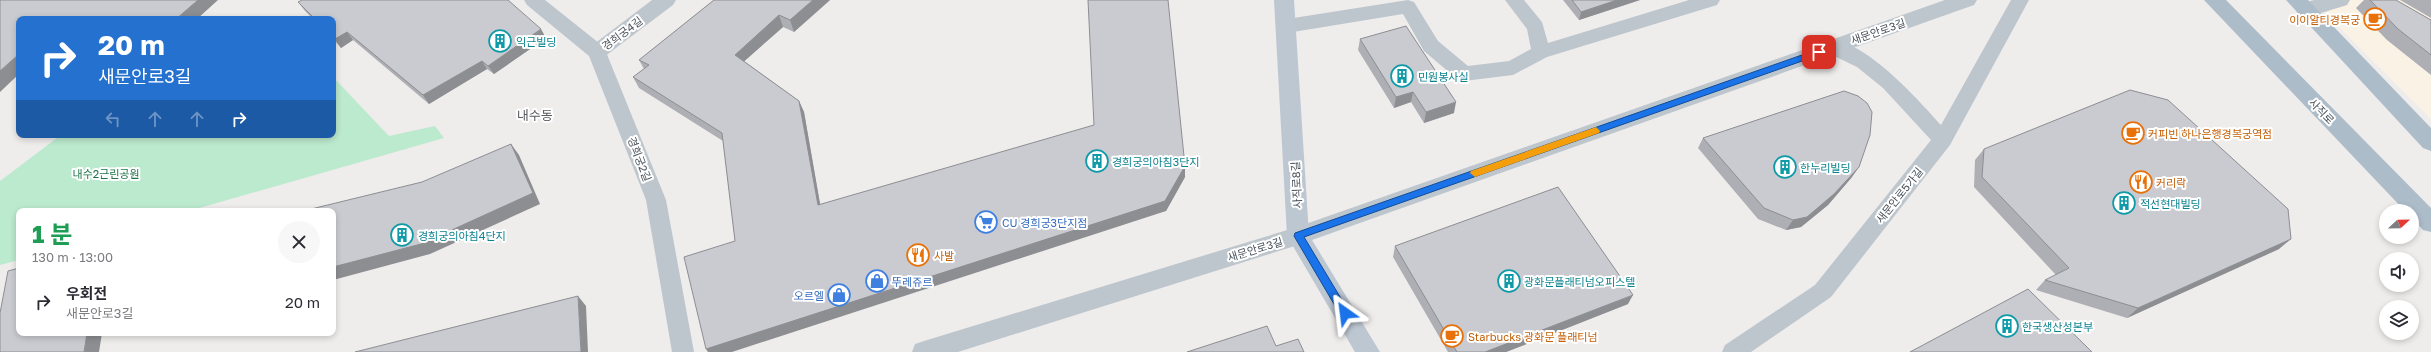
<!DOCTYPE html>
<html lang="ko">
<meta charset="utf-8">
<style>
body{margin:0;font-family:"Golos Text","Noto Sans KR",sans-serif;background:#f7f7f7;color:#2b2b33;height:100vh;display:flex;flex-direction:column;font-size:15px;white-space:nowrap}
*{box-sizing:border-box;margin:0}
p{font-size:13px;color:#7c7c81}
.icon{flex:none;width:22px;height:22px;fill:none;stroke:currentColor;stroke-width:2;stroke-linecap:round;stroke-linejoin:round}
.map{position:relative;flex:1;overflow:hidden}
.panel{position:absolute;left:16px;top:208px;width:320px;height:128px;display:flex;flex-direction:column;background:#fff;border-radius:8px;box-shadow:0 2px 6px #0003}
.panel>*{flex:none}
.top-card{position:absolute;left:16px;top:16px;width:320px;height:122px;border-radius:8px;box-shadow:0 2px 6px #0003;background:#2571cf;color:#fff;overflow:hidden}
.needle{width:26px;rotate:68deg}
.fabs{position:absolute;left:2379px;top:204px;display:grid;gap:8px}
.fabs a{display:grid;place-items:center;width:40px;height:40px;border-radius:50%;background:#fff;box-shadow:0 2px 6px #0003;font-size:20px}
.pin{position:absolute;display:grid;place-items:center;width:34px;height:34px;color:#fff;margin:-17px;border-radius:8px;box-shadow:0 2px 6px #0006}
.me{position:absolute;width:44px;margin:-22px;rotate:329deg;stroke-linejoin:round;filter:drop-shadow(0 0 3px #0008)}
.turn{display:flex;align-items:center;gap:14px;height:84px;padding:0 16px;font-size:18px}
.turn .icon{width:52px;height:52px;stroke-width:2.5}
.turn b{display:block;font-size:28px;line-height:34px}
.lanes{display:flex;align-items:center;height:38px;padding:0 16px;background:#0003;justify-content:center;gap:20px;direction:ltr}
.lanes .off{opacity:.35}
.round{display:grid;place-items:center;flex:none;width:42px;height:42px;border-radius:21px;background:#f7f7f7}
.head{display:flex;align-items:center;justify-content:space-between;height:68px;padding:0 16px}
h1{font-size:24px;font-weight:700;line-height:30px;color:#1e9e55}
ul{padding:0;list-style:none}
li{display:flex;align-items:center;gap:12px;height:52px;padding:0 16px}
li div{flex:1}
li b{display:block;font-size:15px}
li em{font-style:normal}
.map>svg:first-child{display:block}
.commercial{fill:#faf3e5}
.green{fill:#bceace}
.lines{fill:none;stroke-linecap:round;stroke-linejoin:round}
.lane{fill:#bec6cd;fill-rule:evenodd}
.street{fill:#bec6cd;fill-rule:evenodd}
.secondary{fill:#bdc7d2;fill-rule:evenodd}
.primary{fill:#adbcc9;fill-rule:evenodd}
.wall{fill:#aeafb4}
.shaded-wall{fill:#8d8e92}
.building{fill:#cacbd1;stroke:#8d8e92}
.route{fill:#1a73e8;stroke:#114b97}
.slow{fill:#f59e0b}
.labels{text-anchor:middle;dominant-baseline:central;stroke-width:4;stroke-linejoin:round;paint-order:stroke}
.food-label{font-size:11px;fill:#c56008;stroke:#fff;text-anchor:start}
.street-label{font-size:11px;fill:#464f58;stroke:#fff}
.culture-label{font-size:11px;fill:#0d838f;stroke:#fff;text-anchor:start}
.park-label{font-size:11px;fill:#1d7347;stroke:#fff}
.shop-label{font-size:11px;fill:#366cbe;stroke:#fff;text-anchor:start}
.quarter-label{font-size:13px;fill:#595c60;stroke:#fff}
</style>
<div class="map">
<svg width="2431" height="352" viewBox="0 0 2431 352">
<rect width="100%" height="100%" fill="#efecec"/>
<!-- commercial -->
<path class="commercial" d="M2312,0H2431V119Z"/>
<!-- green -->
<path class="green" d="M333,77L389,136L435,126L444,138L189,211H19V260L0,265V181L61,135H333Z"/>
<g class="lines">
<!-- lane -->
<path class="lane" d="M524,0H545L604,47L606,52L666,200L694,352H672L646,200L589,56L527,5Z
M1408,0L1414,2L1438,41L1468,66L1509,61L1531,49L1527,29L1505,0H1524L1542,22L1548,43L1689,0H1720L1717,5L1547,57L1513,75L1464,81L1457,79L1424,51L1403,14L1287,33L1281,31L1278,26L1281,21L1287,19Z
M2011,0H2029L1950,145L1831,297L1751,352H1722L1725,345L1815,285L1931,140L1883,88L1857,67L1826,52L1824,47L1826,42C1859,32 1921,103 1941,125Z
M2314,0H2350L2347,5C2333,9 2312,18 2298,14L2295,9L2298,4Z"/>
<!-- street -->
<path class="street" d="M652,0H676L673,5L604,57L597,60L590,57L587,52L590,47Z
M1945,0H1977L1974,5L1298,245L958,352H912L915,344L924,341L1297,227Z"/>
<!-- secondary -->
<path class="secondary" d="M1274,0H1294L1309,235L1380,352H1355L1287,236Z"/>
<!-- primary -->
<path class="primary" d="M2204,0H2226L2431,208V232L2423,230L2412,218V211H2405Z
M2286,0H2308L2431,128V151L2423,148Z"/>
</g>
<!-- wall -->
<path class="wall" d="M714,0H830L794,32L783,27L744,61L799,101L804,112L820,204L1185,166V177L1166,211L735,241L723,141L639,88L633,77L644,69L639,60Z
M1563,0H1640L1579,20Z
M2364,0H2396L2431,20V75L2387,40L2356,8Z
M2400,0H2431V18Z
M298,2L546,38L494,74L487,69L429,104L353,40L341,48L333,39V19H313L305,11Z
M1360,39L1454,113L1424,123L1411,102L1394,108L1358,50Z
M1703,138L1852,177L1828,205L1801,227L1786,230L1758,219L1698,148Z
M1984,149L2279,249L2127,318L2036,290L2045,280L2056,275L1974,187L1975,160Z
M1395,246L1628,304L1506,352H1448L1393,257Z"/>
<!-- shaded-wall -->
<path class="shaded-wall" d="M198,0H218L197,19H176Z
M813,0H830L794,32L790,20Z
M1617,0H1640L1579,20L1581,12Z
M779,15L783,27L739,66L735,55Z
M541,29L546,38L494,74L488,66Z
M347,32L353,40L341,48L335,39Z
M19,54V74L0,92V71Z
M482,61L487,69L429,104L423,95Z
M1413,92L1411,102L1394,108L1396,97Z
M799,101L804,112L822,215L818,205Z
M1456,102L1454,113L1424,123L1426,112Z
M511,144L519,155L540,204L430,254L333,280V267Z
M1185,166V177L1166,211L732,352H708L706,349Z
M1859,167L1852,177L1828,205L1801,227L1786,230L1793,220Z
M2291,239L2279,249L2127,318L2138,308Z
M1633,295L1628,304L1506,352H1485Z
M578,296L586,306L588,352H581Z
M87,333H102L99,352H84Z"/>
<!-- building -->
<path class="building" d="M0,0H198L176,19H19V54L0,71Z
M302,0H508L541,29L488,66L482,61L423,95L347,32L335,39L333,38V19H315L298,2Z
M714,0H813L790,20L779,15L735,55L799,101L818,205L1094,125L1088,0H1168L1185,166L1165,201L706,349L684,257L735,241L722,133L633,77L649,65L639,60Z
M1572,0H1617L1581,12Z
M2370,0H2396L2431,20V55L2398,29Z
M1406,26L1456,102L1426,112L1413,92L1396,97L1360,39Z
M2130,90L2168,100L2288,209L2291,239L2138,308L2045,280L2069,268L1982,177L1984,149Z
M1844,91L1858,96L1867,103L1872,112L1870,135L1859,167L1834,194L1807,217L1793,220L1764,208L1703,138Z
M511,144L533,193L421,244L333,267V211H303L422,182Z
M1558,187L1633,295L1485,352H1457L1395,246Z
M19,268V333H87L84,352H0V313L8,271Z
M2028,289L2092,352H1910Z
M578,296L581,352H355Z
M1267,326L1276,346L1298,339L1304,352H1187Z"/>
<!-- route -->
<path class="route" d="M1819,49L1823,52L1822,54L1304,237L1348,310V316H1341L1294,236L1295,233Z"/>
<!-- slow -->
<path class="slow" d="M1596,127L1600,131L1599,133L1475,177L1470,173L1471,171Z"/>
<!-- icons -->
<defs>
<g id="cafe-ring" transform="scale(1.15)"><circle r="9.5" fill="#fff" stroke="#e8710a" stroke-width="1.5"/><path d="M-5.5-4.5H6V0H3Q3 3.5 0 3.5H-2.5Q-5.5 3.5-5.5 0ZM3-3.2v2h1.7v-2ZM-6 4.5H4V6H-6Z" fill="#e8710a"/></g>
<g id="building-ring" transform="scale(1.15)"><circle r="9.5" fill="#fff" stroke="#0f9aa8" stroke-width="1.5"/><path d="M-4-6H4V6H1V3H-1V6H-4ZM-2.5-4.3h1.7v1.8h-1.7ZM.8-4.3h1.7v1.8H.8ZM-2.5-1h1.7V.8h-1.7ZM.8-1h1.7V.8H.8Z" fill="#0f9aa8"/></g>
<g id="restaurant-ring" transform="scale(1.15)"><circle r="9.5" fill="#fff" stroke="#e8710a" stroke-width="1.5"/><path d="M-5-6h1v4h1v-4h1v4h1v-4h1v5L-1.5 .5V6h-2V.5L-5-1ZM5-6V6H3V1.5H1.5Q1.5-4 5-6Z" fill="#e8710a"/></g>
<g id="supermarket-ring" transform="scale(1.15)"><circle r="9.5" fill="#fff" stroke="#3f7fe0" stroke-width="1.5"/><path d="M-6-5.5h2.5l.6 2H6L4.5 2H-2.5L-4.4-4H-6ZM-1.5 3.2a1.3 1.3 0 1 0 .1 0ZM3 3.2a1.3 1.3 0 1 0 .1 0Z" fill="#3f7fe0"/></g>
<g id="shop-ring" transform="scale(1.15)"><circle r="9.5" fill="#fff" stroke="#3f7fe0" stroke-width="1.5"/><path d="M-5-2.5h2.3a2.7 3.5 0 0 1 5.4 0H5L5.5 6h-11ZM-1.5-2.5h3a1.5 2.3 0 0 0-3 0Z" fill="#3f7fe0"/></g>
</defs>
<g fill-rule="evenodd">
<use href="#cafe-ring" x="2375" y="19"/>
<use href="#building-ring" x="500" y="41"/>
<use href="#building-ring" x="1402" y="76"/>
<use href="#cafe-ring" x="2133" y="133"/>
<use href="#building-ring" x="1097" y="161"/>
<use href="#building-ring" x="1785" y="167"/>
<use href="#restaurant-ring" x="2141" y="182"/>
<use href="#building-ring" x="2124" y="203"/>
<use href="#supermarket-ring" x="986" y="222"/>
<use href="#building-ring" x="402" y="235"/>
<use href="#restaurant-ring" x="918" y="255"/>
<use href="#shop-ring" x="877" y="281"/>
<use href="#building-ring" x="1509" y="281"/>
<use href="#shop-ring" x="839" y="295"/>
<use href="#building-ring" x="2007" y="326"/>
<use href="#cafe-ring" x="1452" y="336"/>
</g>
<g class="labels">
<!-- food labels -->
<g class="food-label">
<text x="2360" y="19" text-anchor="end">이이알티경복궁</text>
<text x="2148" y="133">커피빈 하나은행경복궁역점</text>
<text x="2156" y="182">커리락</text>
<text x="934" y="255">사발</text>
<text x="1468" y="336">Starbucks 광화문 플래티넘</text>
</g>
<!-- street labels -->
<g class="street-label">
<text transform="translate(1878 31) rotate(-19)">새문안로3길</text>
<text transform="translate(622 33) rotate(-37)">경희궁4길</text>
<text transform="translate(2322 111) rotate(46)">사직로</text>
<text transform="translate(640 159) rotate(69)">경희궁2길</text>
<text transform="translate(1296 185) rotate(-93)">사직로8길</text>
<text transform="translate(1899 195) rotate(-51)">새문안로5가길</text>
<text transform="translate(1255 249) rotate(-17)">새문안로3길</text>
</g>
<!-- culture labels -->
<g class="culture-label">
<text x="516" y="41">익근빌딩</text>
<text x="1418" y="76">민원봉사실</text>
<text x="1112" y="161">경희궁의아침3단지</text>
<text x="1800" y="167">한누리빌딩</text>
<text x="2140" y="203">적선현대빌딩</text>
<text x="418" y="235">경희궁의아침4단지</text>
<text x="1524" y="281">광화문플래티넘오피스텔</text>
<text x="2022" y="326">한국생산성본부</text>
</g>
<!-- park labels -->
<g class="park-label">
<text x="106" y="173">내수2근린공원</text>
</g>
<!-- shop labels -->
<g class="shop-label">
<text x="1002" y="222">CU 경희궁3단지점</text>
<text x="892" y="281">뚜레쥬르</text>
<text x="824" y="295" text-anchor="end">오르엘</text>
</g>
<!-- quarter labels -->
<g class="quarter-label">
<text x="535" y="115">내수동</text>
</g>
</g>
</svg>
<div class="fabs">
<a><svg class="needle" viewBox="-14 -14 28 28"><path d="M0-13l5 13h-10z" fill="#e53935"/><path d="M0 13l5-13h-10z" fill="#7c7c81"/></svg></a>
<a><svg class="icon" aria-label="sound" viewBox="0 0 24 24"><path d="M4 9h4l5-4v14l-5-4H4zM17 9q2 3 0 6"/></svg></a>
<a><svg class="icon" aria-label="layers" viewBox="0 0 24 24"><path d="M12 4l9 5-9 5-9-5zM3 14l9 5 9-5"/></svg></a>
</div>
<div class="pin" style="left:1819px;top:52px;background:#d93025"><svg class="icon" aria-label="arrive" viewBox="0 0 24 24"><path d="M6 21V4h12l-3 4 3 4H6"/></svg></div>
<svg class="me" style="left:1345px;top:313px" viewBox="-20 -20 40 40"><path d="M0-17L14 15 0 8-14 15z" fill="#1a73e8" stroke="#fff" stroke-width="4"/></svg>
<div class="top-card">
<div class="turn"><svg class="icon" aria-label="right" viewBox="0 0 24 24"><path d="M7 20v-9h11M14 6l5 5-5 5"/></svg><div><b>20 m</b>새문안로3길</div></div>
<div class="lanes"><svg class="icon off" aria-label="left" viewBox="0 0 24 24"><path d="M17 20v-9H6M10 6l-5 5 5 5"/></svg><svg class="icon off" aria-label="ahead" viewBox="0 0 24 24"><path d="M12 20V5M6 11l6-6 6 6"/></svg><svg class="icon off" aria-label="ahead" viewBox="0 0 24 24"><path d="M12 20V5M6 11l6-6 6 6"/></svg><svg class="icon" aria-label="right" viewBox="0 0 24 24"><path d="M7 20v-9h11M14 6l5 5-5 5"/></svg></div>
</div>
<section class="panel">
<div class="head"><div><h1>1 분</h1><p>130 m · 13:00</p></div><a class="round"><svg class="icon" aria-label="close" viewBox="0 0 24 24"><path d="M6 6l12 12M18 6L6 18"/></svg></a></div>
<ul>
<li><svg class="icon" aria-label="right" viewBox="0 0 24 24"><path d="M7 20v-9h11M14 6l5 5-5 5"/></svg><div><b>우회전</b><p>새문안로3길</p></div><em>20 m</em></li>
</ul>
</section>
</div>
